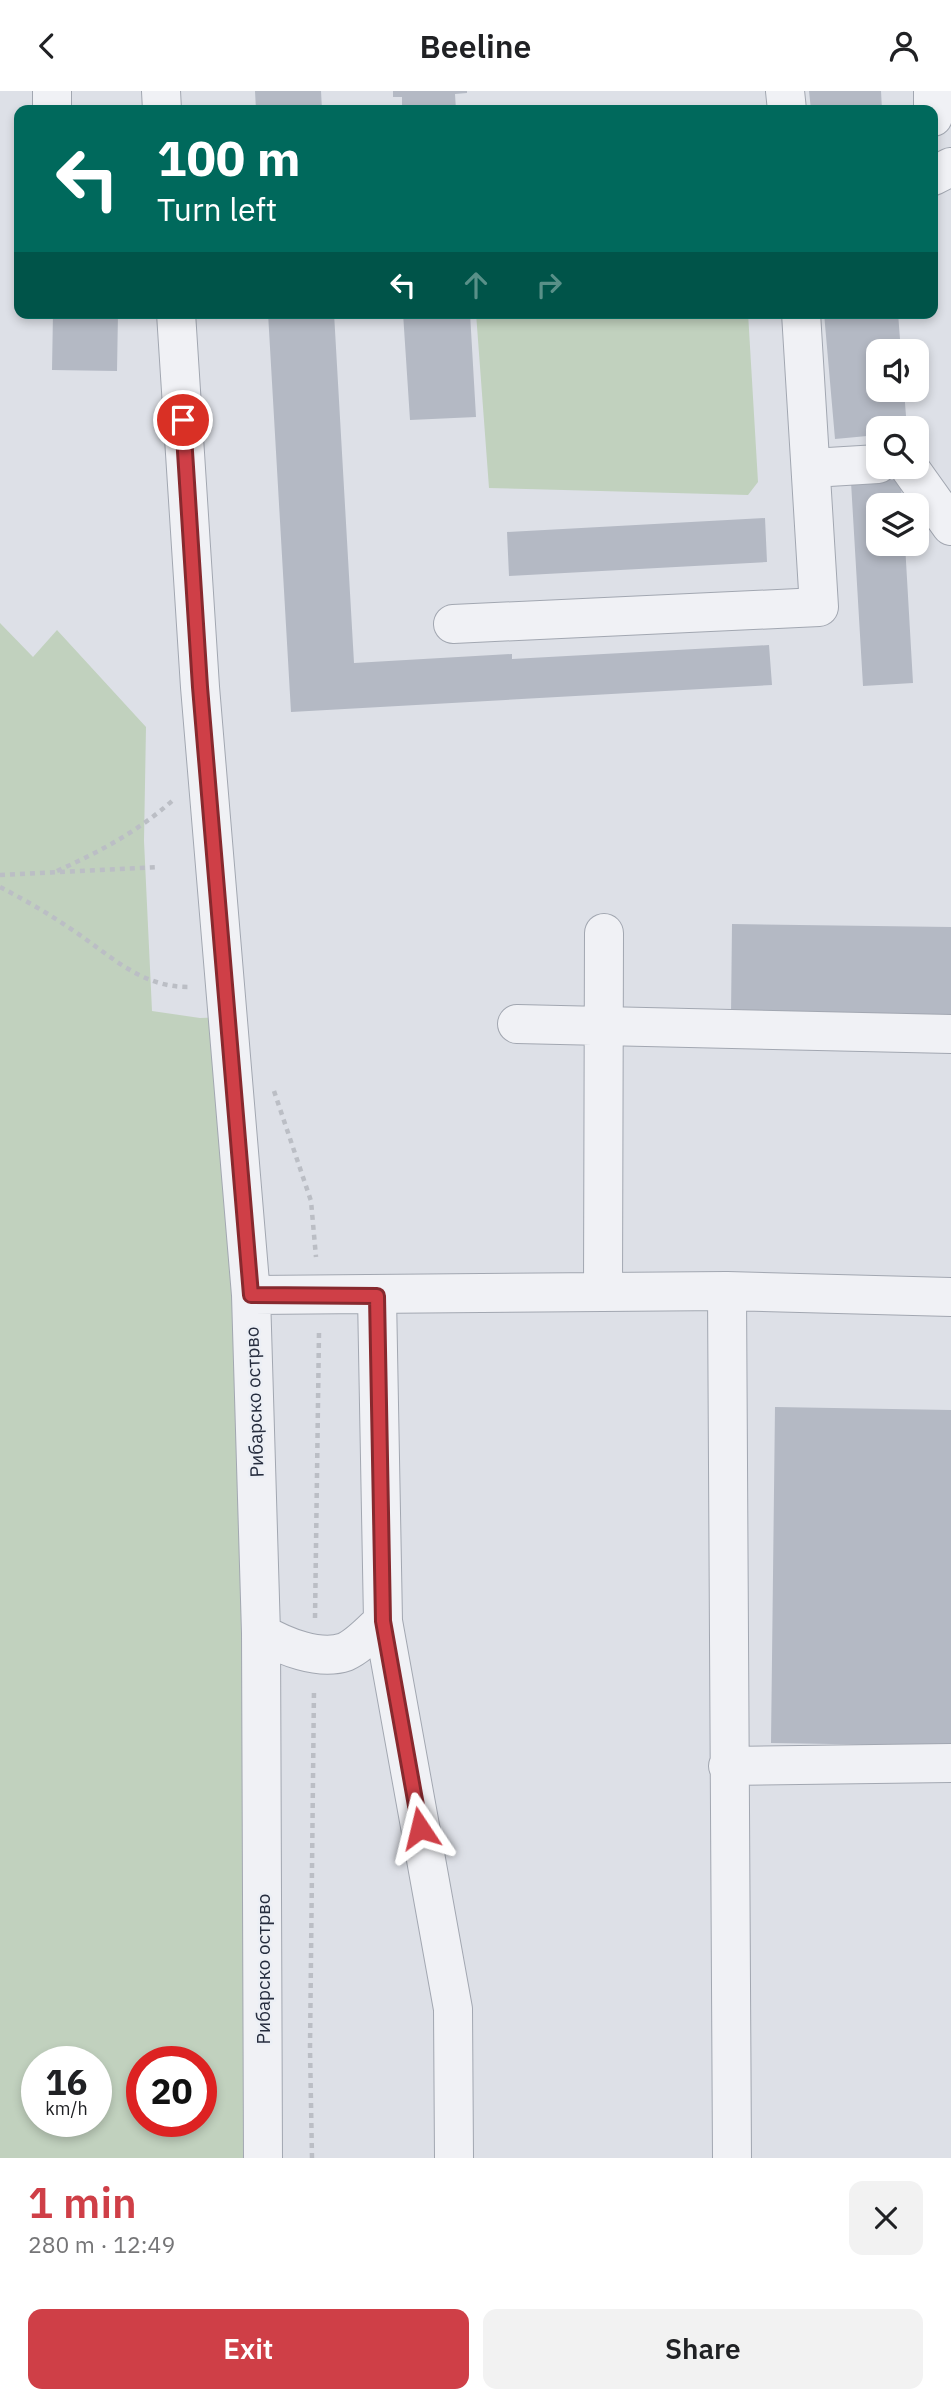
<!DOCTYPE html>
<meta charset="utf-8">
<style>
body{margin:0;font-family:"IBM Plex Sans",sans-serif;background:#f2f2f2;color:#202124;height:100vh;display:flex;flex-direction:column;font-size:26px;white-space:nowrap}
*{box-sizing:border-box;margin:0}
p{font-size:23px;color:#757577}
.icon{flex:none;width:38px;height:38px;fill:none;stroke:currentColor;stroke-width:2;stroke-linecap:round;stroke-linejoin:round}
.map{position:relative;height:2067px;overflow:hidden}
.details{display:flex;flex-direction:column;background:#fff;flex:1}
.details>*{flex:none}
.guide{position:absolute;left:14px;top:14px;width:924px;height:214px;border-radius:14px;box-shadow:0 4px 10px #0003;background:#00695c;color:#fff;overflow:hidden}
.controls{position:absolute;left:866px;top:248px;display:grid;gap:14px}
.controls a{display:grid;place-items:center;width:63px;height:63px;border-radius:14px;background:#fff;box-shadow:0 4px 10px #0003;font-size:35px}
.speed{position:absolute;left:21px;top:1955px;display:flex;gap:14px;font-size:35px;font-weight:700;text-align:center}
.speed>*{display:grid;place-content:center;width:91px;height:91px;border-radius:50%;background:#fff;box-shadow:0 4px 10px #0003;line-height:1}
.speed small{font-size:18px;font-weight:400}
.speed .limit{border:10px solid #d22;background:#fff;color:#111}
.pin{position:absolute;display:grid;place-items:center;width:60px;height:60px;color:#fff;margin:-30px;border:4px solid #fff;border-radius:50%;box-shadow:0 2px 7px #0007}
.me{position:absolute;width:77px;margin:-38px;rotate:350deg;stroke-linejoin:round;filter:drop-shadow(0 0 5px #0008)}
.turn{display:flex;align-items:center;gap:24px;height:147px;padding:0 28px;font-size:32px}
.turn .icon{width:91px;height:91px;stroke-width:2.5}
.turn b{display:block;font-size:49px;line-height:60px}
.lanes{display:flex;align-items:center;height:66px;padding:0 28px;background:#0003;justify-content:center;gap:35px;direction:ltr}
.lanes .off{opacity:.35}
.round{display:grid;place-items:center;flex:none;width:74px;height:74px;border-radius:14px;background:#f2f2f2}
.headline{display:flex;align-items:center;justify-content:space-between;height:119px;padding:0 28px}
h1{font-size:42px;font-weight:600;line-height:52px;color:#cf3f47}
.button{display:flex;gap:14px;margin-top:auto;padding:14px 28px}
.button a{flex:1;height:80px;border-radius:14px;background:#cf3f47;color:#fff;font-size:28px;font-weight:600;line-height:80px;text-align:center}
.button a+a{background:#f2f2f2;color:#202124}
header{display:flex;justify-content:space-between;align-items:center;height:91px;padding:0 28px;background:#fff;font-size:32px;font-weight:600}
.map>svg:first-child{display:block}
.green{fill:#c1d1be;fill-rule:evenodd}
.building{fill:#b4b9c4}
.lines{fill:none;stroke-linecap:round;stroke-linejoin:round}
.minor-casing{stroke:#a2a7b1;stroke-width:40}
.path{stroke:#bbbec5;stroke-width:4.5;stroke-dasharray:5 5;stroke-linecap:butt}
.minor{stroke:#f0f1f5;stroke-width:38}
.route-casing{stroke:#87292e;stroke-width:18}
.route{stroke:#cf3f47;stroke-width:12}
.labels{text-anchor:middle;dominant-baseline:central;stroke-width:5;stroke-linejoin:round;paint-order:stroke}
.street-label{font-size:19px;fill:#262d3e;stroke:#eceff5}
</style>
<header><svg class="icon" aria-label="back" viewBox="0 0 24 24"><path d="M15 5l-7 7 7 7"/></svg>Beeline<svg class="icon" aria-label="person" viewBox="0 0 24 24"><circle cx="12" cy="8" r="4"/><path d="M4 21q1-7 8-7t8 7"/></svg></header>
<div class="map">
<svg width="951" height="2067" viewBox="0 0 951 2067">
<rect width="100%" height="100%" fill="#dde0e7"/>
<!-- green -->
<path class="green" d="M476,222H748L758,391L748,404L489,397Z
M0,532L33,566L57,539L146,636L144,750L152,920L200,927L227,926L242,1114L246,1829L243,2067H0ZM37,1970H96V2030H37ZM142,1970H201V2030H142Z"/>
<!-- building -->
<path class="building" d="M255,0H321L322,19H256Z
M393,0H467V2L455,3L456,19H402V6H393Z
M809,0H881L882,19H811Z
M53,222H118L117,280L52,279Z
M268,222H334L354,572L512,563V568L769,554L772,594L291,621Z
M403,222H470L476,326L410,329Z
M824,222H898L901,261H878V299H904L907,338H878V344L835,348Z
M901,388L902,415H878V453H905L913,592L863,595L851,391Z
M765,427L767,471L509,485L507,441Z
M732,833L951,836V928L731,924Z
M775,1316L951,1319V1655L771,1652Z"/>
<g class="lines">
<!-- minor casing -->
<g class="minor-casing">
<path id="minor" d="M52,0V19
M161,0L162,19
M785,0L787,19
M933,26V0
M933,85L951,76
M176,222L200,596L251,1204L261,1542L263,2067
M909,376L951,435
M812,377L878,373
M453,533L819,516L801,222
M517,933L951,943
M727,1200L732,2067
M603,1201L604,842
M251,1204L727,1200L951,1206
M377,1205L383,1530L453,1918L454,2067
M261,1542C283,1555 319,1570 345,1561C359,1555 372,1540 383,1530
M728,1675L951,1672"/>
</g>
<!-- path -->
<path class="path" d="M57,780C99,761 137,741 172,710
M0,784L158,776
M0,796C25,809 51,824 74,840C111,865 141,896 188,896
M274,1000L311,1110L316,1166
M315,1527L319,1241
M312,2067L310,1957L314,1598"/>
<!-- minor -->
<use href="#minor" class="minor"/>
</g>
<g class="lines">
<!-- route casing -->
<g class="route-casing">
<path id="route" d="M183,329L200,596L251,1204L377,1205L383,1530L420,1737"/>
</g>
<!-- route -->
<use href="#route" class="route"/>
</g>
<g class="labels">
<!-- street labels -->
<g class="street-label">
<text transform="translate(254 1311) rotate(-92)">Рибарско острво</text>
<text transform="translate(263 1878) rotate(-90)">Рибарско острво</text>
</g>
</g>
</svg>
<div class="controls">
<a><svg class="icon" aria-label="sound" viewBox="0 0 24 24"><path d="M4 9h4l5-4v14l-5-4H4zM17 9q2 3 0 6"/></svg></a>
<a><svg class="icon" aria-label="search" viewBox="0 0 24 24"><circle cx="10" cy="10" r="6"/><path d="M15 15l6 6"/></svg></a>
<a><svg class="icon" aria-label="layers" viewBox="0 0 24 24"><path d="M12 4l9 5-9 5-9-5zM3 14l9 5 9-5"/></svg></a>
</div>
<div class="speed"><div>16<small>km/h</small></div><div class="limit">20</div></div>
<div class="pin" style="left:183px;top:329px;background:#d93025"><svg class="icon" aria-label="arrive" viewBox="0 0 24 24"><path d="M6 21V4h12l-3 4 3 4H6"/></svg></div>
<svg class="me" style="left:420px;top:1737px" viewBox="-20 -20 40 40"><path d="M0-17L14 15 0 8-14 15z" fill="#cf3f47" stroke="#fff" stroke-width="4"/></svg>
<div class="guide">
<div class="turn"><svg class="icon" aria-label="left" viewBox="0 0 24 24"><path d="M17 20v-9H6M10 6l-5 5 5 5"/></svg><div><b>100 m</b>Turn left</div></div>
<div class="lanes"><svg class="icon" aria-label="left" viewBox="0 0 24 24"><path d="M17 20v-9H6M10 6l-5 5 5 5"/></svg><svg class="icon off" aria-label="ahead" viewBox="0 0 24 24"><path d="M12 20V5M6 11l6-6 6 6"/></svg><svg class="icon off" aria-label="right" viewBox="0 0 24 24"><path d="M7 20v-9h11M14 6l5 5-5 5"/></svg></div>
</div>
</div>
<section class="details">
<div class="headline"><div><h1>1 min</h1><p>280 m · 12:49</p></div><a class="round"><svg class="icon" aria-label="close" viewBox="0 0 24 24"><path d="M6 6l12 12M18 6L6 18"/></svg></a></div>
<div class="button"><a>Exit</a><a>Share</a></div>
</section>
